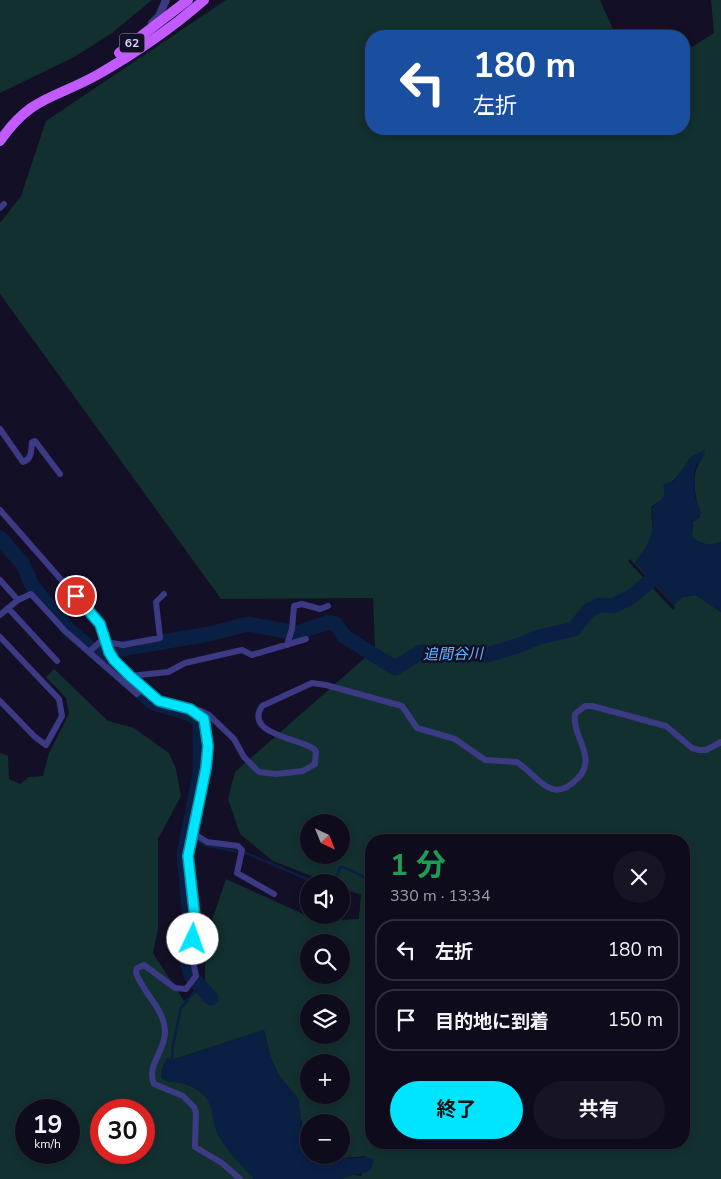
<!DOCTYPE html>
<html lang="ja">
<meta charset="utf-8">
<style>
body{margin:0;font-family:"Nunito Sans","Noto Sans JP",sans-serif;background:#171425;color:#f1f3f6;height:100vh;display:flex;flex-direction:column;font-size:19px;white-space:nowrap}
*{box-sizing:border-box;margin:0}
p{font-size:16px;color:#9b9ba3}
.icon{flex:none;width:28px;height:28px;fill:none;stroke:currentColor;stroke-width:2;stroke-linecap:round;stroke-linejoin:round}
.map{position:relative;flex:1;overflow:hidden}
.side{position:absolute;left:365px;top:834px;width:325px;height:315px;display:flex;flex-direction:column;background:#0e0b1c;border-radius:20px;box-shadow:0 2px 8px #0003,0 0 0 1px #2e2b3b}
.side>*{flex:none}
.banner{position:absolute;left:365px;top:30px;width:325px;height:105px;border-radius:20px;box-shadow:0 2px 8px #0003,0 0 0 1px #2e2b3b;background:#1a4fa0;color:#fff;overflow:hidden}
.needle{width:32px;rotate:137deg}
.buttons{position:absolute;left:300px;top:814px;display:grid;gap:10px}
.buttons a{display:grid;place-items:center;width:50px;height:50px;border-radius:50%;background:#0e0b1c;box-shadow:0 2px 8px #0003,0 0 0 1px #2e2b3b;font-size:25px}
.speed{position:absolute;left:15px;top:1099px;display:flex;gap:10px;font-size:25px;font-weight:700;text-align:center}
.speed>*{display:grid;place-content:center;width:65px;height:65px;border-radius:50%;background:#0e0b1c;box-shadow:0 2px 8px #0003,0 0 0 1px #2e2b3b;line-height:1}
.speed small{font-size:12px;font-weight:400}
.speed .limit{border:8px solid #d22;background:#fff;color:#111}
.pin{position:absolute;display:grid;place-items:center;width:42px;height:42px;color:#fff;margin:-21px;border:2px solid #fff;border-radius:50%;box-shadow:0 1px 5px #0007}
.me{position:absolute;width:55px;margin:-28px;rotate:3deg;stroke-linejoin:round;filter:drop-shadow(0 0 4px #0008)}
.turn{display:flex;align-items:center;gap:18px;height:105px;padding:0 25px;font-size:22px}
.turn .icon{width:65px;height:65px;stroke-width:2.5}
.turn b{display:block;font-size:35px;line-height:42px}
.round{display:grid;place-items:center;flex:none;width:52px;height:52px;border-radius:26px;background:#171425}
.headline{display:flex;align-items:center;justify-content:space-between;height:85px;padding:0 25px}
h1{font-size:30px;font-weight:700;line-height:38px;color:#1e9e55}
.primary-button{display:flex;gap:10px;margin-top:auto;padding:10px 25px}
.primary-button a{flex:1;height:58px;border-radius:30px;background:#00e5ff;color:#111;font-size:20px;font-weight:700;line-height:58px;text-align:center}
.primary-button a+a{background:#171425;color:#f1f3f6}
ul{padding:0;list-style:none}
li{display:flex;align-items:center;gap:15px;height:62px;margin:0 10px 8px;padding:0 15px;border:2px solid #2e2b3b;border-radius:20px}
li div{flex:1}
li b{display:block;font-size:19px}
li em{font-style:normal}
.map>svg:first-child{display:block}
.green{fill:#12302f;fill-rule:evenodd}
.water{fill:#0a1f44}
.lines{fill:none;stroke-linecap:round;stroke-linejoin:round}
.stream{stroke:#0a1f44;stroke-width:2.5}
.river{stroke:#0a1f44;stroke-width:15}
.minor{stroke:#3d3a85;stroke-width:6}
.tertiary{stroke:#3d3a85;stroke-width:8}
.primary{stroke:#c25bff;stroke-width:10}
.route-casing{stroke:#0095a6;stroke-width:12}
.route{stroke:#00e5ff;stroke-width:9}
.labels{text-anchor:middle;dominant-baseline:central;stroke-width:5;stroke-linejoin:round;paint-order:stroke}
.shield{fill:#130f26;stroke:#9e99be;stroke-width:1}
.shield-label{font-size:12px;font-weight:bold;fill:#d9d4ff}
.water-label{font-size:15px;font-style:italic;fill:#62b6ff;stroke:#130f26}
</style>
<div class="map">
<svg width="721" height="1179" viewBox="0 0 721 1179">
<rect width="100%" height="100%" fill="#130f26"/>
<!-- green -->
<path class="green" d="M0,0H152L112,33L76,56L0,93Z
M226,0H600L616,36H371V129H684V52L714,33L711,0H721V542C710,546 701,545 692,537L693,522L700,517C697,499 688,475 702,459L691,457L680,474L669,484L662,500L652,506L651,510L653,534L648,546L635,562L674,605L682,597L696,595L721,612V1179H342L350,1174L361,1176L366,1156L344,1158L337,1155H341V1122H309V1138L303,1132L298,1099L278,1074L270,1056L264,1030L172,1060L167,1057L166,1081C185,1082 206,1088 212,1109C215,1118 215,1129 219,1136C227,1151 243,1165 254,1179H0V753L8,756L9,779L20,784L29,777L43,776L49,753L69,714L66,698L46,677L54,669L108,721L134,728L169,753L176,769L181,796L158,839V929L153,953L184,1001L205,985V941L226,879L319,921L359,919L361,895L341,888V882H327L273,861L240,834L228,799L235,772L375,649L373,598L221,599L0,294V223L21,196L46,121ZM630,559L675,607L673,610L628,561ZM309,822H341V855H309ZM371,840H684V1142H371V962L365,955L371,938ZM309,942H341V975H309ZM309,1002H341V1035H309ZM309,1062H341V1095H309ZM26,1110H69V1152H26ZM101,1110H144V1152H101Z"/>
<!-- water -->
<path class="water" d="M704,450L705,454L696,466L694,475L695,497L701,512L700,517L693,522L692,537C701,545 710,546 721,542V612L696,595L682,597L674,605L635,562C649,544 656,533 651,510C657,499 668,502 663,484L673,482L691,457Z
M264,1030L270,1056L278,1074L298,1099L303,1132L309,1138V1155C322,1155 333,1157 345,1158C356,1159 364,1155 374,1159L371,1170C360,1176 352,1173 342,1179H254C242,1166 228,1152 219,1137C211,1123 215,1106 203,1094C188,1078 173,1086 161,1078V1071L167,1057L173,1060Z"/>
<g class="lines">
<!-- stream -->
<path class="stream" d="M189,828L190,830
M196,839L203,845L246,853L314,882
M334,882L340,868L343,867L371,880
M172,1061L173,1045L181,1008L200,985"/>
<!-- river -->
<path class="river" d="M0,538L22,563L33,587L68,629L151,701C166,710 189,708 200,722V774L184,854L190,918L187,960L191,976L211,998
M97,653L209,634L248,624L297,633L329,622L335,624L345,637L395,668L421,652L487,655L517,646L539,637L574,629L588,611L600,605L613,606L631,597L661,572"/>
<!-- minor -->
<path class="minor" d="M0,208L4,204
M0,429L23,462C32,459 31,451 32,442L35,441L60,474
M0,510L100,624L109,653L114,660L154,697L165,703L201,711L209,715L234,739L244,757L259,772L276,774L303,771L315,764L316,752L314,749C298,738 244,734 262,706L312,683L326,685L402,706L417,728L455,739L485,760L517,762C537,775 551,806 577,779C584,773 587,763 585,755C582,740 573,729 575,714L585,706H592L666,726L692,748L699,750H706L721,742
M0,580L18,600
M8,608L57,661
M0,615L18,600L31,594L65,631L137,694L143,688
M0,637L59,699L62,716L46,745L35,737L0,701
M287,645L292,629L294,606L302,604L320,609L328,606
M89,652L101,641L123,645L160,638L156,602L164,594
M130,676L168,672L185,663L242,650L252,655L306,639
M193,711L204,719L208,746L206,768L188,856L195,918L192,955L196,976L186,989L175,988L144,965L137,968L136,973C143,993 165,1009 165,1032C165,1052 146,1065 154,1084L183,1096L194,1107L196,1113L195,1147L222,1163L240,1179
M193,833L207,842L238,846L242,850L237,873L274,894"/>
<!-- tertiary -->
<path class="tertiary" d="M152,23L159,16L166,0"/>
<!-- primary -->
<path class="primary" d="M119,53L188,0
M0,141C31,96 54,99 97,75C134,54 172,28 204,0"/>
</g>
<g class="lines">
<!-- route casing -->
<g class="route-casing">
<path id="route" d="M76,596L100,624L109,652L114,660L130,676L159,701L190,709L204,719L208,746L206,768L188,856L195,918L193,939"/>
</g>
<!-- route -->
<use href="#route" class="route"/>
</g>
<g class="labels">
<!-- shield labels -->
<rect class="shield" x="119.5" y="33.5" width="25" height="19" rx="4"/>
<g class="shield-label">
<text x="132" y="43">62</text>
</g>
<!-- water labels -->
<g class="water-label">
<text transform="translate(453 654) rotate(-1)">追間谷川</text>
</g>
</g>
</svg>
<div class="buttons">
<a><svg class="needle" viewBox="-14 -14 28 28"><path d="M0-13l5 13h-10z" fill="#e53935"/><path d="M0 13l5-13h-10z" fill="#9b9ba3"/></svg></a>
<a><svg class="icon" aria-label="sound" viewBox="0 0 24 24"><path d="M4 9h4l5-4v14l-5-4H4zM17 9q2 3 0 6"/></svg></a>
<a><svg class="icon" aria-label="search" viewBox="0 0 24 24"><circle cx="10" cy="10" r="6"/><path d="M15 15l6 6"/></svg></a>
<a><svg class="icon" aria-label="layers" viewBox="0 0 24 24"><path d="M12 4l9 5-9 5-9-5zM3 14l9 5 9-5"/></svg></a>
<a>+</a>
<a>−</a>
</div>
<div class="speed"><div>19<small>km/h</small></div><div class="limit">30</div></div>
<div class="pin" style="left:76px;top:596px;background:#d93025"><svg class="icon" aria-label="arrive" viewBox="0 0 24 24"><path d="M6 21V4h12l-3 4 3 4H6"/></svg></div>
<svg class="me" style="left:193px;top:939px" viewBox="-20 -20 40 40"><circle r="19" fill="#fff"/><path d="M0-13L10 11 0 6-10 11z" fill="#00e5ff"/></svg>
<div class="banner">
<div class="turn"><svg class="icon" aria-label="left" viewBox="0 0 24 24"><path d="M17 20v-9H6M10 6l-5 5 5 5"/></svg><div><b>180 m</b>左折</div></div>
</div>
<section class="side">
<div class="headline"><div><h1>1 分</h1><p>330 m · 13:34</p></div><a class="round"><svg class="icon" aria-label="close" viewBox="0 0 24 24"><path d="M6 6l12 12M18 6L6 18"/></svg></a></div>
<ul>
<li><svg class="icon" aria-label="left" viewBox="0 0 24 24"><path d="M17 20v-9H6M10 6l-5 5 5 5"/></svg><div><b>左折</b></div><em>180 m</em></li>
<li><svg class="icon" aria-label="arrive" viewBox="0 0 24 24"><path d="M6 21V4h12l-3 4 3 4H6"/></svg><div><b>目的地に到着</b></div><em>150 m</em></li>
</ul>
<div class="primary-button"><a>終了</a><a>共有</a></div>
</section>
</div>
